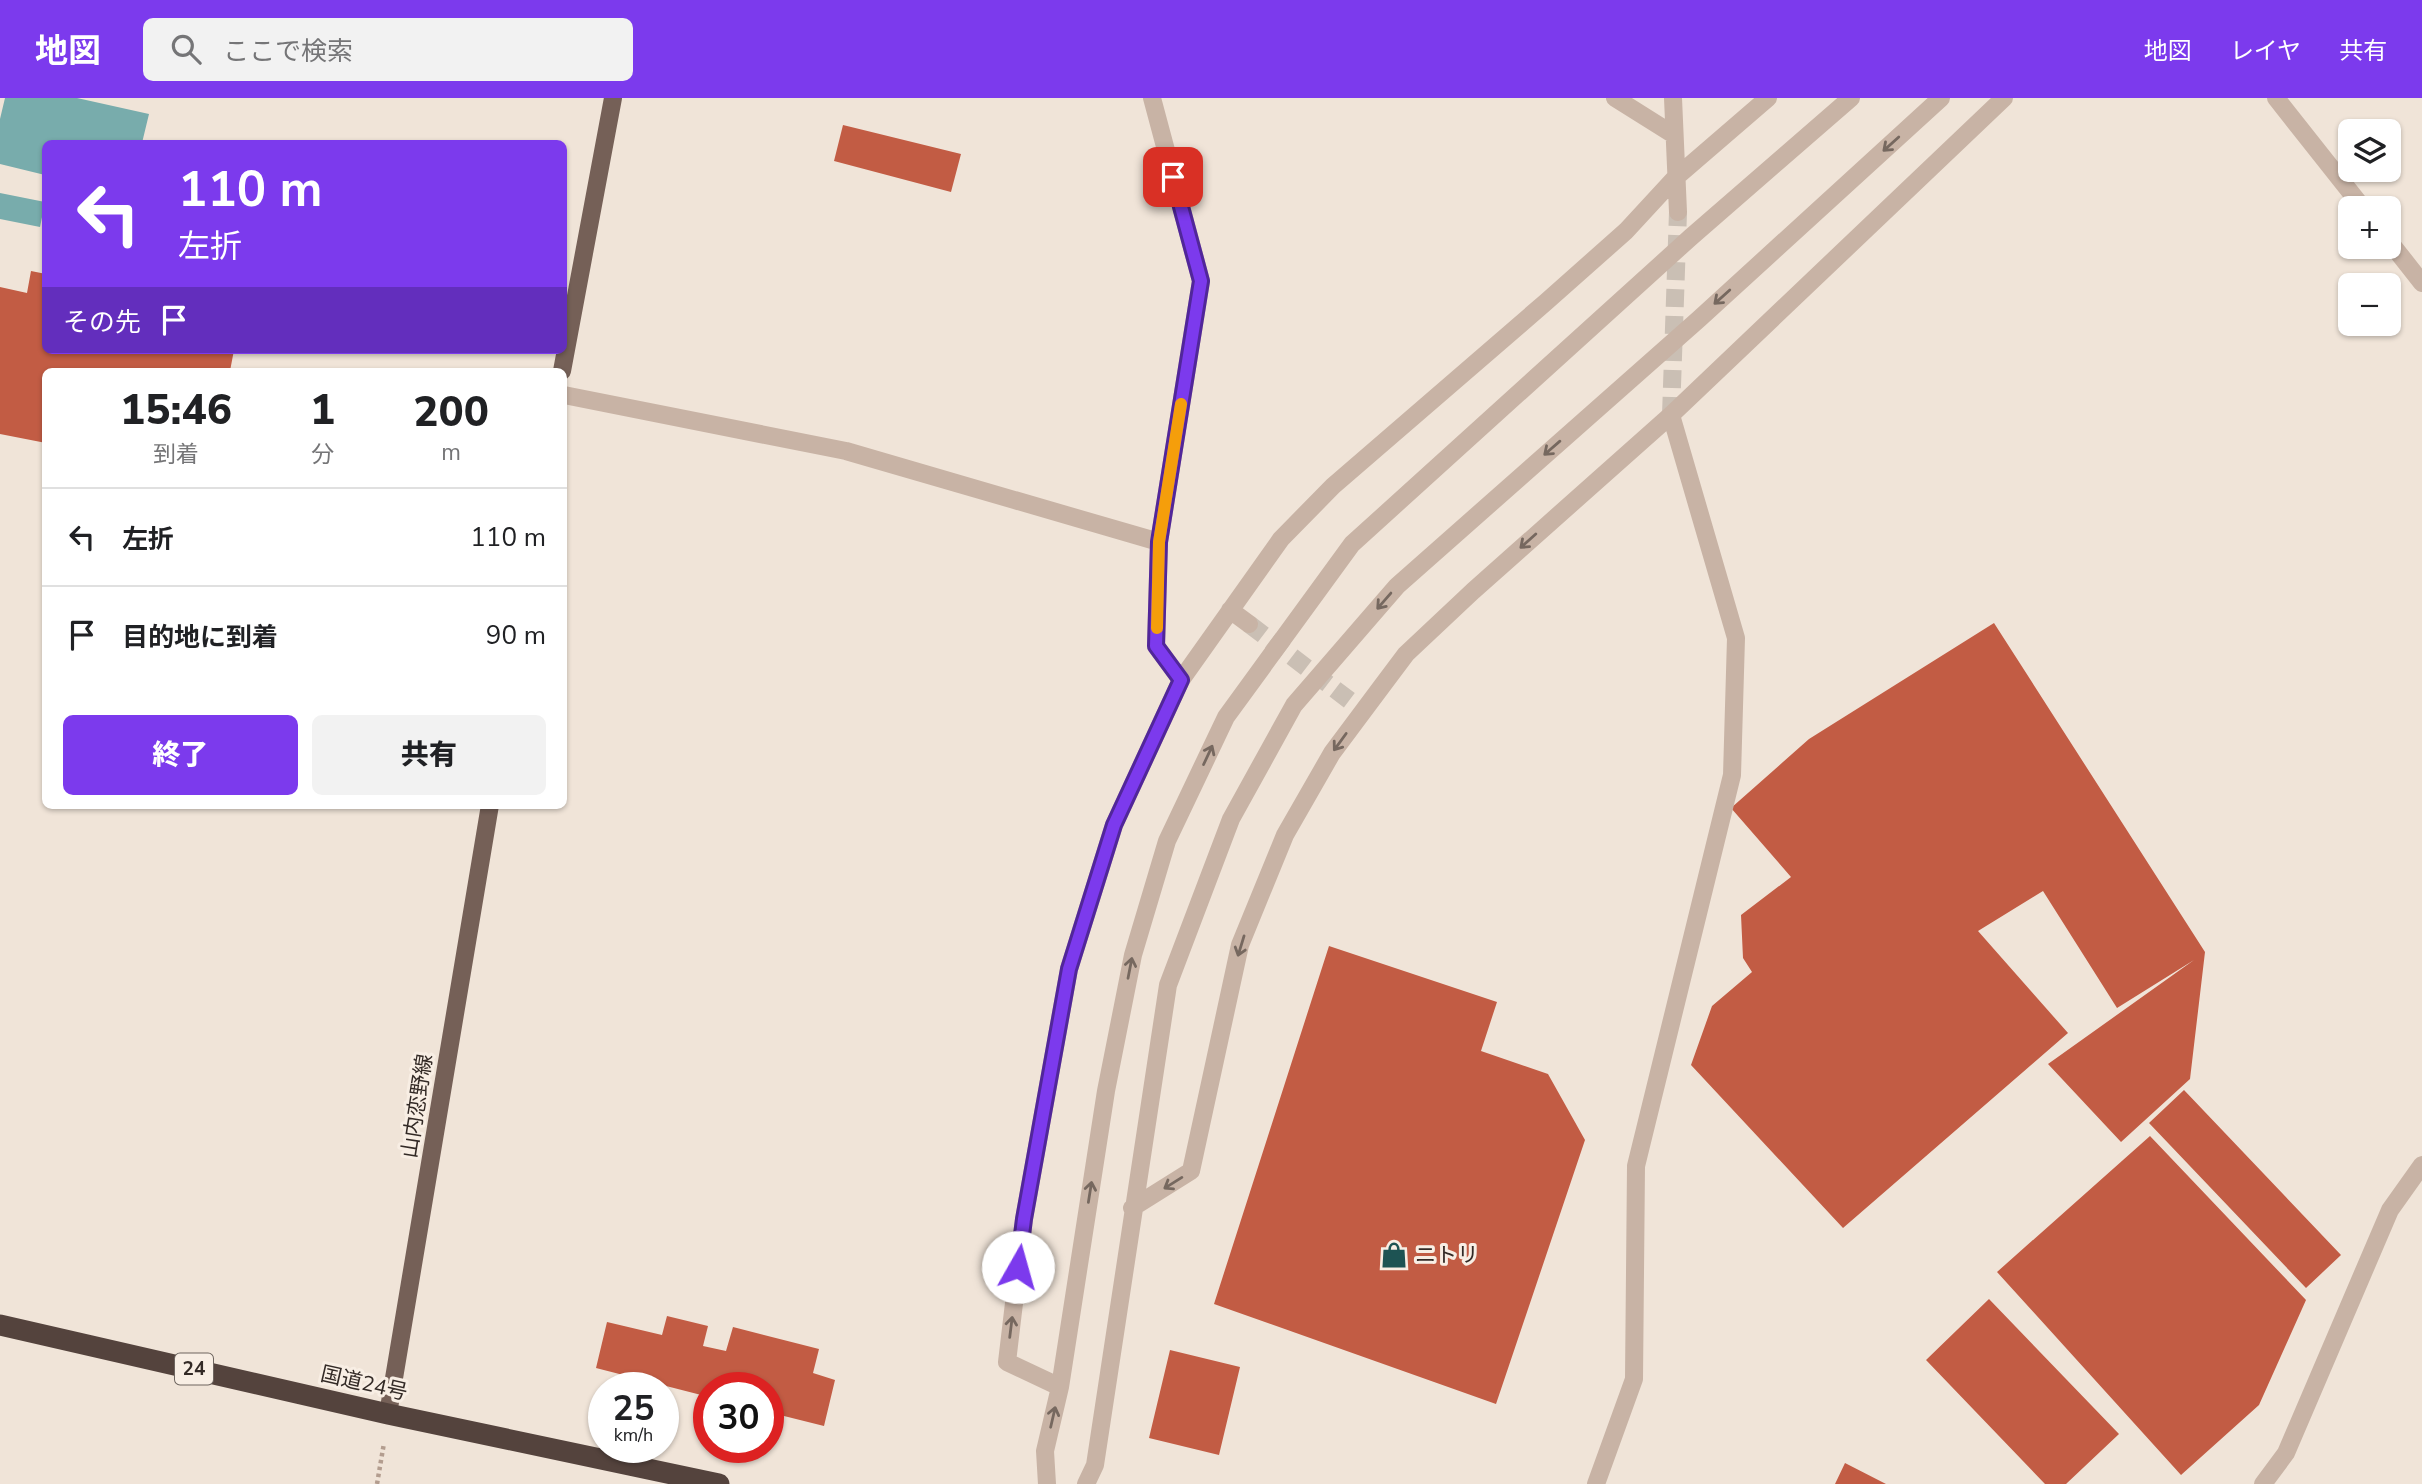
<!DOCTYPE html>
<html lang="ja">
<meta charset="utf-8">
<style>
body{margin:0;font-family:"Nunito Sans","Noto Sans JP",sans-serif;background:#f2f2f2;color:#202124;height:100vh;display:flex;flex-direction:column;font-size:26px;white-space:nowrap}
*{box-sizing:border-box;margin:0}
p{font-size:23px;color:#757577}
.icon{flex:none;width:38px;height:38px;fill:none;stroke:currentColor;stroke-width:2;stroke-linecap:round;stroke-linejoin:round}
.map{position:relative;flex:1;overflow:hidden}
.side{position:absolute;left:42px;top:270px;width:525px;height:441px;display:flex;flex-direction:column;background:#fff;border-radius:10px;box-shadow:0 2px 5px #0004}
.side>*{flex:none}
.top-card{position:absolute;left:42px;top:42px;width:525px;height:214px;border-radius:10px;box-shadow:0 2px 5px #0004;background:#7c3aed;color:#fff;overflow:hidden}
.buttons{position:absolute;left:2338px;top:21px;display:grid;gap:14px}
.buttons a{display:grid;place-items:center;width:63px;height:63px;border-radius:10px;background:#fff;box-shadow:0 2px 5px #0004;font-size:35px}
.speed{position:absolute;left:588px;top:1274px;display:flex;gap:14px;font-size:35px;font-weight:700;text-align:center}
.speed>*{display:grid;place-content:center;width:91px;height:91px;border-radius:50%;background:#fff;box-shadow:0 2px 5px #0004;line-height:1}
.speed small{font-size:18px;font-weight:400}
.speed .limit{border:10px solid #d22;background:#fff;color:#111}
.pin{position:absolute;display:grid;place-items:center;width:60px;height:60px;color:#fff;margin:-30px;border-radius:14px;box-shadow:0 4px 10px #0006}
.me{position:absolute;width:77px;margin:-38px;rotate:7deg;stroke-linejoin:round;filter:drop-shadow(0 0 5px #0008)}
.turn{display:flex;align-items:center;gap:24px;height:147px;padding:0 21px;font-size:32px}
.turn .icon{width:91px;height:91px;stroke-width:2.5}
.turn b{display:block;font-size:49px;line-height:60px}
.then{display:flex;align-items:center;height:66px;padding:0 21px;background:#0003;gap:14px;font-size:26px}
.eta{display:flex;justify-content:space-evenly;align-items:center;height:119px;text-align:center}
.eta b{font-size:42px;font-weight:800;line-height:49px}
.button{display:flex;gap:14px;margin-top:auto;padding:14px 21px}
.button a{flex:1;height:80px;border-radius:10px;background:#7c3aed;color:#fff;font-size:28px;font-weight:800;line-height:80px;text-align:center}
.button a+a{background:#f2f2f2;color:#202124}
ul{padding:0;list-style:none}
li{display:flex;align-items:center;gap:21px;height:98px;padding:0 21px;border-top:2px solid #e0e0e0}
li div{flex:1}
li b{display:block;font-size:26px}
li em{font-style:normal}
header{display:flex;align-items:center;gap:42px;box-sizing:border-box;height:98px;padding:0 35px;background:#7c3aed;color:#fff}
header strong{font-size:33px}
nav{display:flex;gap:38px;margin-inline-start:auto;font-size:24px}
.search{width:490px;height:63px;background:#f2f2f2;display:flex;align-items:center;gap:18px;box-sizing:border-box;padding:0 24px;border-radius:10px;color:#757577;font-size:26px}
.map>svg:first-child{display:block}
.water{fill:#78acac}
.building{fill:#c25c44}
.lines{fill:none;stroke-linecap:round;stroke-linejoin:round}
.minor-tunnel{stroke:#cabfb4;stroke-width:18;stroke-dasharray:18 9;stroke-linecap:butt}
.path{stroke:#b39d8f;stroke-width:4.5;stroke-dasharray:3.5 3.5;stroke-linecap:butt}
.minor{stroke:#c8b3a5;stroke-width:18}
.major{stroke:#756057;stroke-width:18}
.highway{stroke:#54433d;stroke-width:21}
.oneway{stroke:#76685f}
.route-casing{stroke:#51269a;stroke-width:18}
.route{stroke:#7c3aed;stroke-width:12}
.slow{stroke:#f59e0b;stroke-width:12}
.labels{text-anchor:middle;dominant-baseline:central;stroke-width:6;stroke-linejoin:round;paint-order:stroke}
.shield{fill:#f8eee4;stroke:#6e655f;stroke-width:2}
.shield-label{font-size:19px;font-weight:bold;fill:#332a26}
.street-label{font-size:21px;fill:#332a26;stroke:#f8eee4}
.poi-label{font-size:21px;fill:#332a26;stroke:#f8eee4;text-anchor:start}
</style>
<header>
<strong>地図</strong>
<div class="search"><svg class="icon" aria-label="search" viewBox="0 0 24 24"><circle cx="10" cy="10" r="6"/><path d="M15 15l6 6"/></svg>ここで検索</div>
<nav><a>地図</a><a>レイヤ</a><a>共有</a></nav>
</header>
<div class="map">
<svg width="2422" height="1386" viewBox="0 0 2422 1386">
<rect width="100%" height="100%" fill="#f0e4d8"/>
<!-- water -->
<path class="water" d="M5,0H77L149,16L142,45L46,46L45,77L0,66V21Z
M0,95L45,104L40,129L0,121Z"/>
<!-- building -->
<path class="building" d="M843,27L961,56L951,94L834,63Z
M31,173L46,176V252H234L230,273H46V345L0,336V189L27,195Z
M1994,525L2205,854L2190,981L2121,1044L2048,966L2194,862L2117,910L2043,793L1978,833L2068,935L1843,1130L1691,967L1712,908L1752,874L1743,860L1741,817L1791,779L1731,710L1809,641Z
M1329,848L1497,904L1481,953L1548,976L1585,1042L1496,1306L1214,1206Z
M2184,992L2341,1157L2306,1190L2149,1025Z
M2150,1038L2306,1202L2259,1307L2181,1377L1997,1174Z
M1989,1201L2119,1336L2066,1386H2045L1926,1262Z
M667,1218L708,1228L703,1248L726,1253L733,1229L819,1251L813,1275L835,1282L824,1328L768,1314V1290H709V1299L596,1270L607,1224L662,1237Z
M1170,1252L1240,1269L1219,1357L1149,1340Z
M1845,1365L1886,1386H1835Z"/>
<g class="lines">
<!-- minor-tunnel -->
<path class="minor-tunnel" d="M1671,317L1678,114
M1249,526L1353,605"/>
<!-- path -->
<path class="path" d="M377,1386L384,1345"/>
<!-- minor -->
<path class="minor" d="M1152,0L1201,183L1159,444L1156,548L1181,582
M1615,0L1674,37
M1673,0L1678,114
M2276,0L2363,110
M2389,143L2422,185
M564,297L846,353L1159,444
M1230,512L1249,526
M1132,1110L1191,1073L1240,847L1285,737L1332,655L1382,588L1406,556L1473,493L1671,317L2004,0
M1060,1289L1007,1264L1024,1121L1069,871L1114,727L1181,582L1281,441L1333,388L1546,204L1626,133L1674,81L1768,0
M1047,1386L1045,1353L1060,1289L1106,993L1133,857L1167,743L1226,619L1352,446L1691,139L1851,0
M1086,1386L1095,1367L1168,887L1231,721L1294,607L1397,488L1699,221L1941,0
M1596,1386L1634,1281L1636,1068L1732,677L1736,540L1671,317
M2263,1386L2286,1355L2390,1112L2422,1067"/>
<!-- major -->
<path class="major" d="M562,273L613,0
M388,1316L490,707"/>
<!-- highway -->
<path class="highway" d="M0,1227L388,1316L719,1386"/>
</g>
<!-- one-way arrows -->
<defs><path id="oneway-shaft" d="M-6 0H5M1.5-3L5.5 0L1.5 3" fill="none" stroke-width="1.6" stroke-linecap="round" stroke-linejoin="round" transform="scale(1.75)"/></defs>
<g class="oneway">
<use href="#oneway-shaft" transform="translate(1891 46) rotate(138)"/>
<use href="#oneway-shaft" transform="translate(1722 199) rotate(138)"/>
<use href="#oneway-shaft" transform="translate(1552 350) rotate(139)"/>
<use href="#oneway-shaft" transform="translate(1528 443) rotate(138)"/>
<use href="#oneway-shaft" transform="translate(1384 503) rotate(131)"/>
<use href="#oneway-shaft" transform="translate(1340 644) rotate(126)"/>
<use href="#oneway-shaft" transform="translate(1208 657) rotate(-65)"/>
<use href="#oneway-shaft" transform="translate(1241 848) rotate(107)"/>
<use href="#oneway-shaft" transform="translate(1130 870) rotate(-79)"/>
<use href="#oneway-shaft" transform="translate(1173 1085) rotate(148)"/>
<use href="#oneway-shaft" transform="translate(1090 1094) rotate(-81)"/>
<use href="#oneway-shaft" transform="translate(1011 1229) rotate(-83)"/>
<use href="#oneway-shaft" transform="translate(1053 1319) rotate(-77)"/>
</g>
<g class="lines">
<!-- route casing -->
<g class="route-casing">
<path id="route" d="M1018,1169L1024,1121L1069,871L1114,727L1181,582L1156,548L1159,444L1201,183L1173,79"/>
</g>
<!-- route -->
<use href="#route" class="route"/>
<!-- slow -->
<path class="slow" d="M1157,530L1159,444L1181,306"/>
</g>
<!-- icons -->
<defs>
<g id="shop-bare" transform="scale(2.1)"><path d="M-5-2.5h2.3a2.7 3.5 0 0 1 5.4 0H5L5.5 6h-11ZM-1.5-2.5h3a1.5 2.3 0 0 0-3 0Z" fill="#1d5353" stroke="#f8eee4" stroke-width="2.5" paint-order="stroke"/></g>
</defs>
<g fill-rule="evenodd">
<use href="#shop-bare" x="1394" y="1157"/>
</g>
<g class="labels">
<!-- shield labels -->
<rect class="shield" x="175" y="1255.5" width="38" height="31" rx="5"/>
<g class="shield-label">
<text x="194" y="1271">24</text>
</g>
<!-- street labels -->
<g class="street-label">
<text transform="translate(417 1008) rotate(-81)">山内恋野線</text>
<text transform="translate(364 1285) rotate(13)">国道24号</text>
</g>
<!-- poi labels -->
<g class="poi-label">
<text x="1415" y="1157">ニトリ</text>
</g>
</g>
</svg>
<div class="buttons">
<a><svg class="icon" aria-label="layers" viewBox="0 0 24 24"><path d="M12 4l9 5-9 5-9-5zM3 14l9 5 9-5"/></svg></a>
<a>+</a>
<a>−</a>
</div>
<div class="speed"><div>25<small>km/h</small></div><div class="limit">30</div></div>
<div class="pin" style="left:1173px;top:79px;background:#d93025"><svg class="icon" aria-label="arrive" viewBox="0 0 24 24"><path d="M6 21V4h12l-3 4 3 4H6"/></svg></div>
<svg class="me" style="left:1018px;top:1169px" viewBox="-20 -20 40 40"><circle r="19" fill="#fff"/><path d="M0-13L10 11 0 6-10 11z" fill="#7c3aed"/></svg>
<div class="top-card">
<div class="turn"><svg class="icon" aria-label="left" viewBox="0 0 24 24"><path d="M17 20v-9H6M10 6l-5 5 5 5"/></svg><div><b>110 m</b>左折</div></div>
<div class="then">その先<svg class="icon" aria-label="arrive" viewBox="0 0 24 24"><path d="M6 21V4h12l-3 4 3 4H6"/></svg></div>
</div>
<section class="side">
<div class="eta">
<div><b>15:46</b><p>到着</p></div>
<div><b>1</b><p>分</p></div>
<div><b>200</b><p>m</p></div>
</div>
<ul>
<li><svg class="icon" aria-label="left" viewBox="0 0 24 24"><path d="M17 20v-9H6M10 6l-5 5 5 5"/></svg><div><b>左折</b></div><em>110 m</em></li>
<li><svg class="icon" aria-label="arrive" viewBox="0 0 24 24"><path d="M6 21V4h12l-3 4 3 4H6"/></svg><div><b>目的地に到着</b></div><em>90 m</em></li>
</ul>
<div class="button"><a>終了</a><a>共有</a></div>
</section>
</div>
